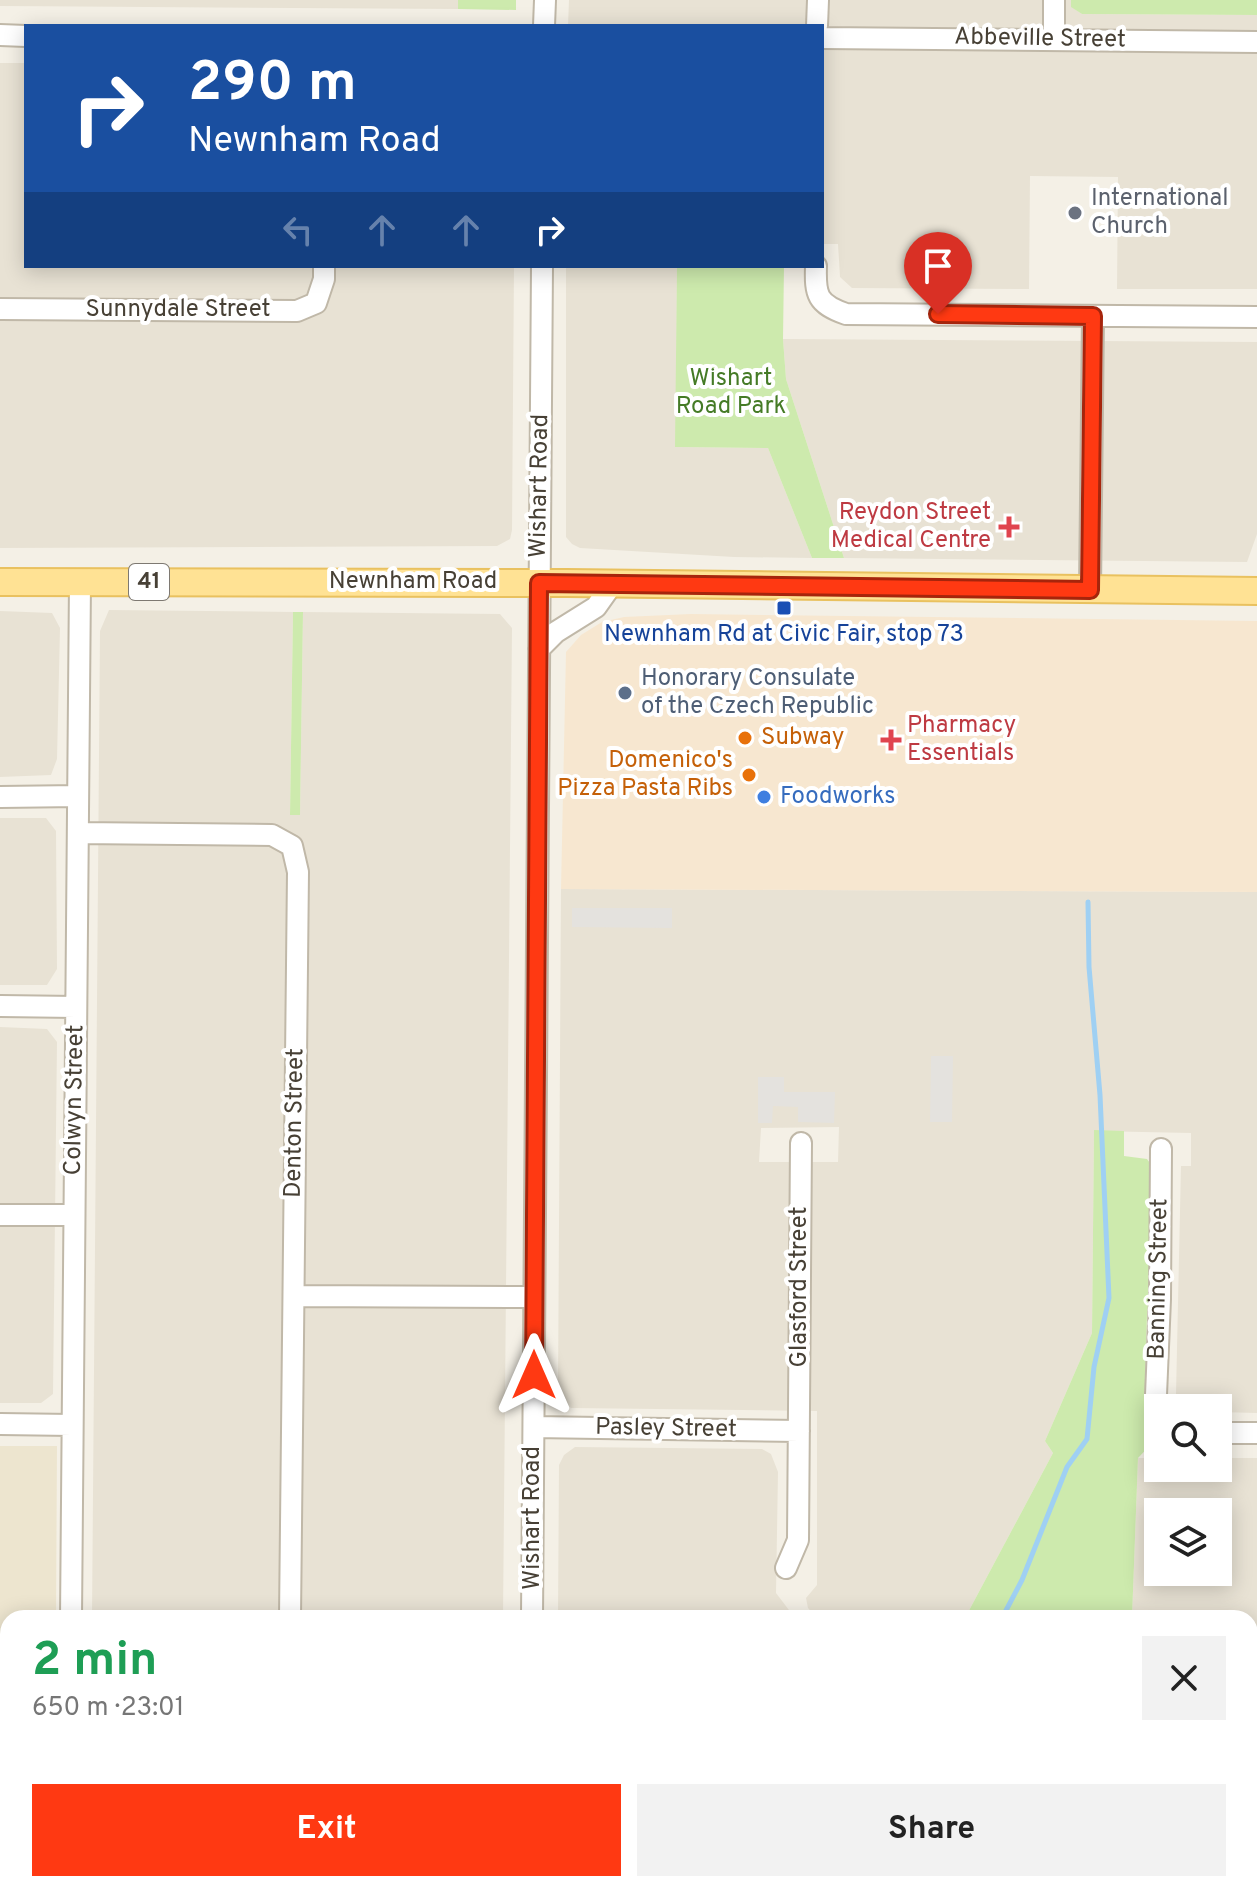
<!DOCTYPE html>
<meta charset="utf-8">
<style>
body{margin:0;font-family:Overpass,sans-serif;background:#f2f2f2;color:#222;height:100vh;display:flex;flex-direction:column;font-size:30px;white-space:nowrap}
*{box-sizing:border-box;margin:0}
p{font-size:26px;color:#767676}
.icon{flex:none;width:44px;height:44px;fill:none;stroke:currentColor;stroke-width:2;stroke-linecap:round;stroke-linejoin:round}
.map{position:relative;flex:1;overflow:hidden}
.panel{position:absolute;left:0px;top:1610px;width:1258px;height:282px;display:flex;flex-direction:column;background:#fff;border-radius:24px 24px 0 0;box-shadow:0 4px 20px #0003}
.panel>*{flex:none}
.guide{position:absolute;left:24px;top:24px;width:800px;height:244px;border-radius:0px;box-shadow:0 4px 20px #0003;background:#1a4fa0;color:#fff;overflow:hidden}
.fabs{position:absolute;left:1144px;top:1394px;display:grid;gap:16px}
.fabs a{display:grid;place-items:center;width:88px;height:88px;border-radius:0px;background:#fff;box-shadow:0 4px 20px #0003;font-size:40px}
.pin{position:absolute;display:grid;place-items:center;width:68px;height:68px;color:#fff;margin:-82px -34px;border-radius:50% 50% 50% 0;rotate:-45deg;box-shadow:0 0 8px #0007}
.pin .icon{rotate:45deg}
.me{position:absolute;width:88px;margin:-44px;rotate:0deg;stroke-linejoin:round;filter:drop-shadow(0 0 6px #0008)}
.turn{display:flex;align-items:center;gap:28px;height:168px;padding:0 32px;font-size:36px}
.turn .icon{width:104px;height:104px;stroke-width:2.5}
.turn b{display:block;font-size:56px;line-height:68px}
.lanes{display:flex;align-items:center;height:76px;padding:0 32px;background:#0003;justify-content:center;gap:40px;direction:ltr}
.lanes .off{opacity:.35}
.round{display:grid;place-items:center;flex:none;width:84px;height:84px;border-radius:0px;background:#f2f2f2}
.headline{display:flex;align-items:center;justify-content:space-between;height:136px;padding:0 32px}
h1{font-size:48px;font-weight:700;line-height:60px;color:#1e9e55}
.cta{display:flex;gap:16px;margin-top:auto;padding:16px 32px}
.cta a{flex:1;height:92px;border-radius:0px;background:#ff3912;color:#fff;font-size:32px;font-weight:700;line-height:92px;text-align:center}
.cta a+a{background:#f2f2f2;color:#222}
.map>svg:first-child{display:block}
.residential{fill:#e8e2d4;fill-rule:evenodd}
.commercial{fill:#f7e7d0}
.education{fill:#ede5cf}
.green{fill:#cdeaad}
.parking{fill:#e4e2de}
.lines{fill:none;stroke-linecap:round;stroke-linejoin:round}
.stream{stroke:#9fd0f3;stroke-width:5}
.minor-casing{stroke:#c0b8a8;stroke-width:24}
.major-casing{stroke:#e9c15f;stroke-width:30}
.minor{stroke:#fff;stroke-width:20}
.major{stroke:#ffe294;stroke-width:26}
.route-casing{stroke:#a6250c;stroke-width:20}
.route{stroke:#ff3912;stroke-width:14}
.worship-dot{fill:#6b7280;stroke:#fff;stroke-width:3}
.health-dot{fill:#e0444e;stroke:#fff;stroke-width:3}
.transit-dot{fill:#1a4fb4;stroke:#fff;stroke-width:3}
.service-dot{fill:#5c6f8a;stroke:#fff;stroke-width:3}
.food-dot{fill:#e8710a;stroke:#fff;stroke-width:3}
.shop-dot{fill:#3f7fe0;stroke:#fff;stroke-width:3}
.labels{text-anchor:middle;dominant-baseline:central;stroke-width:8;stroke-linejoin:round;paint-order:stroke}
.shield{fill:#fff;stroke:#7e7972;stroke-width:2}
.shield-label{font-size:22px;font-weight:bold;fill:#474035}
.street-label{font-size:24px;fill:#474035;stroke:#fff}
.worship-label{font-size:24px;fill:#5b616d;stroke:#fff;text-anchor:start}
.park-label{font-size:24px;fill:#457b26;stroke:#fff}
.health-label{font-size:24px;fill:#be3a42;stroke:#fff;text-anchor:end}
.transit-label{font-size:24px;fill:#164399;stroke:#fff}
.service-label{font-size:24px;fill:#4e5e75;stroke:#fff;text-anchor:start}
.food-label{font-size:24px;fill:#c56008;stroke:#fff;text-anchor:start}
.shop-label{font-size:24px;fill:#366cbe;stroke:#fff;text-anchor:start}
</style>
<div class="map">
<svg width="1257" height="1891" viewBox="0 0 1257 1891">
<rect width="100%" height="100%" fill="#f4f0e6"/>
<!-- residential -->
<path class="residential" d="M0,0H458V9L0,6Z
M569,0H1071L1072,7L1082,14L1257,15V289H1117L1118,177L1030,176L1029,289L852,288L840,277L838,244H822V26H568Z
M0,63H26V266H514L512,530L510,539L497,546L0,548Z
M566,266H677L676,447L768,448L812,558L734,557L580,548L572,544L566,537Z
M783,339L1257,342V534L1247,562L844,558L786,379Z
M109,610L293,612L290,814H300L303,612L500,614L512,628L503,1618H92L100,631Z
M0,611L52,613L60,628L57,759L51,775L0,777Z
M0,818H46L56,831L57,969L47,985H0Z
M561,889L1257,892V1413L1218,1412V1408H1184L1176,1394L1181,1166H1191V1133L1094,1131L1092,1333L1045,1441L1053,1453L965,1618H817L808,1608L806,1598L817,1585V1411L571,1408L565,1403L558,1392ZM839,1127L838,1162H759L761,1128Z
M0,1027L47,1029L57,1042L53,1394L41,1403H0Z
M575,1447L762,1449L771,1454L778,1472L776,1593L795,1618H558L559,1465L564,1455Z
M1138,1458H1158V1468H1218V1458H1257V1715H1250V1618H1132ZM1158,1512H1218V1572H1158Z
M89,1884H501V1891H89Z"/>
<!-- commercial -->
<path class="commercial" d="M691,614L1257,621V892L561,889L566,652L581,635L602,622L624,617Z"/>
<!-- education -->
<path class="education" d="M0,1446H57L56,1618H8V1884H54V1891H0Z
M1250,1715H1257V1891H555L556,1884H1250Z"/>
<!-- green -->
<path class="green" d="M458,0H516V10L458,9Z
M1071,0H1257V15L1082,14L1071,7Z
M677,266H784L783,339L786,379L844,558H812L768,448L675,447Z
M293,612H303L300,815H290Z
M1094,1130L1124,1131V1156L1147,1159L1152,1166L1150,1287L1147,1314L1145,1394L1146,1411L1158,1437L1138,1458L1132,1618H965L1053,1453L1045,1441L1092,1333Z"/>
<!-- parking -->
<path class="parking" d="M572,908H672V928L572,927Z
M931,1056H953L952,1122H930Z
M758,1077H784V1092H835L834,1123L798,1122V1107L773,1106L772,1123H758Z
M1250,1833H1257V1891H1242V1884H1250Z"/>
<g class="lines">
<!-- stream -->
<path class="stream" d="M1002,1618L1022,1580L1067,1467L1087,1439L1094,1367L1109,1298L1100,1095L1089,967L1088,902
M931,1891V1884"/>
<!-- minor casing -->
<g class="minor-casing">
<path id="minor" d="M1054,0V38
M544,26L545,0
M817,26L818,0
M0,35L26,36
M822,38L1257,42
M816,266C815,295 817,304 846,314L1257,317
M0,309L297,311L316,303L324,279V266
M1090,590L1093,316
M539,649L556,632L596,607L613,583
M0,797L78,796
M78,833L272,835L292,846L298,872L290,1618
M0,1006L76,1007
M0,1215H74
M294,1296L534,1297
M1159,1408L1156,1395L1160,1299L1161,1149
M0,1424L72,1425
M534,1427L799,1431
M1218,1433H1257
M786,1568L798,1540L801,1143
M71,1618L80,582
M532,1618L542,266
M68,1891V1884
M287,1891V1884
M530,1891V1884"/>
</g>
<!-- major casing -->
<g class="major-casing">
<path id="major" d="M0,582L567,583L1257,591"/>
</g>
<!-- minor -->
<use href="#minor" class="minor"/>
<!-- major -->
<use href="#major" class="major"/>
</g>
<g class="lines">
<!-- route casing -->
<g class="route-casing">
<path id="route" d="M534,1375L539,583L1090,590L1093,316L938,314"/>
</g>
<!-- route -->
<use href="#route" class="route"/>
</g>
<!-- markers -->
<circle class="worship-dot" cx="1075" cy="213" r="8"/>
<g class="health-dot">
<path d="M1005 515h8v8h8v8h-8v8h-8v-8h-8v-8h8z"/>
<path d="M887 728h8v8h8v8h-8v8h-8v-8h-8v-8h8z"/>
</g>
<rect class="transit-dot" x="776" y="600" width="16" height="16" rx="4"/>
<circle class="service-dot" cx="625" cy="693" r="8"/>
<g class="food-dot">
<circle cx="745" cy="738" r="8"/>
<circle cx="749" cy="775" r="8"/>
</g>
<circle class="shop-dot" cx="764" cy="797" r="8"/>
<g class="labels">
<!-- shield labels -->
<rect class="shield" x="129" y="564" width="40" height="36" rx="6"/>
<g class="shield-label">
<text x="149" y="582">41</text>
</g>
<!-- street labels -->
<g class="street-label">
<text transform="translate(1040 39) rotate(1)">Abbeville Street</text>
<text x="178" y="310">Sunnydale Street</text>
<text transform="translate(540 486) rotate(-89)">Wishart Road</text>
<text x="413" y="582">Newnham Road</text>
<text transform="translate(75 1100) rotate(-89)">Colwyn Street</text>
<text transform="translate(295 1123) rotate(-89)">Denton Street</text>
<text transform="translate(1159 1279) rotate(-89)">Banning Street</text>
<text transform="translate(800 1287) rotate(-90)">Glasford Street</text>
<text transform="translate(666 1429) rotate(1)">Pasley Street</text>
<text transform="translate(533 1518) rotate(-90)">Wishart Road</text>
</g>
<!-- worship labels -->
<g class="worship-label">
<text x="1091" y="199">International<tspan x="1091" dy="28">Church</tspan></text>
</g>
<!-- park labels -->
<g class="park-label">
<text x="731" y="379">Wishart<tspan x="731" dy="28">Road Park</tspan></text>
</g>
<!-- health labels -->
<g class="health-label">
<text x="991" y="513">Reydon Street<tspan x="991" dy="28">Medical Centre</tspan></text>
<text x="907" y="726" text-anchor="start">Pharmacy<tspan x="907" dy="28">Essentials</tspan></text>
</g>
<!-- transit labels -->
<g class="transit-label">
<text x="784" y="635">Newnham Rd at Civic Fair, stop 73</text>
</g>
<!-- service labels -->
<g class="service-label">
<text x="641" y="679">Honorary Consulate<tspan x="641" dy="28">of the Czech Republic</tspan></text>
</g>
<!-- food labels -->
<g class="food-label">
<text x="761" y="738">Subway</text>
<text x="733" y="761" text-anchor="end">Domenico's<tspan x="733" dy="28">Pizza Pasta Ribs</tspan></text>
</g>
<!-- shop labels -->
<g class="shop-label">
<text x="780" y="797">Foodworks</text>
</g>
</g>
</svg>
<div class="fabs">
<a><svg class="icon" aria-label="search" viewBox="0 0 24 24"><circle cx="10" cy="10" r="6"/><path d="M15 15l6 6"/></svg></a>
<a><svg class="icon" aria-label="layers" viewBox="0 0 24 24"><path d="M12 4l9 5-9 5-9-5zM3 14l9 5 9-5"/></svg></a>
</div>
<div class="pin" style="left:938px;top:314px;background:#d93025"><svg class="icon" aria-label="arrive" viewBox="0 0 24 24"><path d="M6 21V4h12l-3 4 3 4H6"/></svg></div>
<svg class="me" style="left:534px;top:1375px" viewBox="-20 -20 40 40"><path d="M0-17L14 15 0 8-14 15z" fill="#ff3912" stroke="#fff" stroke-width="4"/></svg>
<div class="guide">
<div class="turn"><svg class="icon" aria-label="right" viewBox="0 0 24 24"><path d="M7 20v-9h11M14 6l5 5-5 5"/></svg><div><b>290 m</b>Newnham Road</div></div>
<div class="lanes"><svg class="icon off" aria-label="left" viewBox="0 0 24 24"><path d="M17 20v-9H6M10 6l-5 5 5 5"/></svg><svg class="icon off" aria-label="ahead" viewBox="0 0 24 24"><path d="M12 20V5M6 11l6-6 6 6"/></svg><svg class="icon off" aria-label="ahead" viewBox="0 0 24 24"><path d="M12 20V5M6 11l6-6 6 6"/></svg><svg class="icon" aria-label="right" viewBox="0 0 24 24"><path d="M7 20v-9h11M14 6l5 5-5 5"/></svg></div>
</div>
<section class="panel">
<div class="headline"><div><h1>2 min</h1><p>650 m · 23:01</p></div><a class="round"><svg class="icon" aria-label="close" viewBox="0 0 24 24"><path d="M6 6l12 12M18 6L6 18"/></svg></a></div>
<div class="cta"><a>Exit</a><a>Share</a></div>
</section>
</div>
